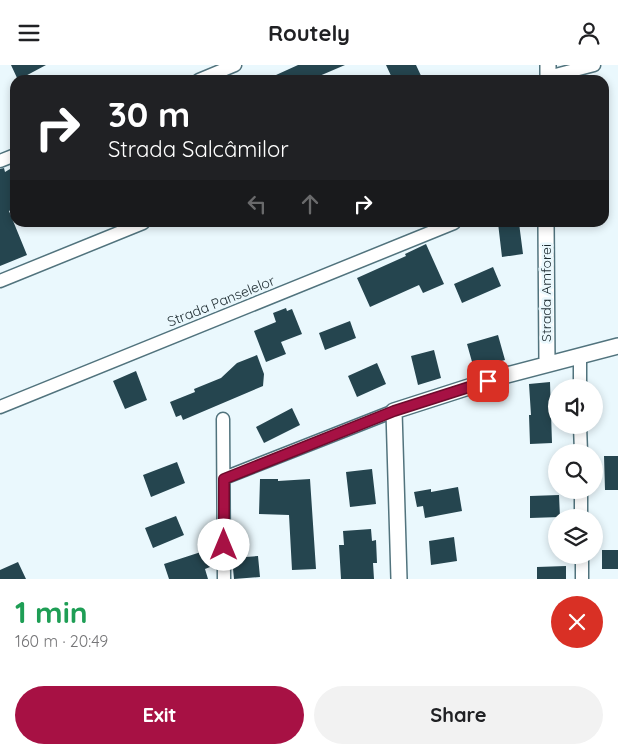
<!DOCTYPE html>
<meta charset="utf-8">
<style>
body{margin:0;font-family:Quicksand,sans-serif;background:#f2f2f2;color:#202124;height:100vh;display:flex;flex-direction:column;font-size:19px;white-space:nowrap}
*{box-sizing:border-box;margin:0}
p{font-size:16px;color:#757577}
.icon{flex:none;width:28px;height:28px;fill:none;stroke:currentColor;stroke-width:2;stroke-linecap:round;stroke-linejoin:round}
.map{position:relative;height:514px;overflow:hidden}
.details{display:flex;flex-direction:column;background:#fff;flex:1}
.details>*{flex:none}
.top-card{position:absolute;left:10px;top:10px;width:599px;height:152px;border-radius:15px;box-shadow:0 2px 8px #0003;background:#202124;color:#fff;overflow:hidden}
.buttons{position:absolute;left:548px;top:314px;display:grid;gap:10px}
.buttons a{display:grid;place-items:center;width:55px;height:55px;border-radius:50%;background:#fff;box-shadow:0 2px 8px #0003;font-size:25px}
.pin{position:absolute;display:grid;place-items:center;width:42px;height:42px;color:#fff;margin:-21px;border-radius:10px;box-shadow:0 2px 8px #0006}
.me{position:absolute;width:55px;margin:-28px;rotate:0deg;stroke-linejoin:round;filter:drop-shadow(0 0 4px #0008)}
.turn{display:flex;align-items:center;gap:18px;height:105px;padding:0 15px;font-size:22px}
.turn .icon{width:65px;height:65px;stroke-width:2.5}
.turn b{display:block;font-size:35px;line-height:42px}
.lanes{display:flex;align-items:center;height:48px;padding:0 15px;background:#0003;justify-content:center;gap:25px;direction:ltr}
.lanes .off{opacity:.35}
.round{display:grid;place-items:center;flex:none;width:52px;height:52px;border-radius:26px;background:#f2f2f2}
.summary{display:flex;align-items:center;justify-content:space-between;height:85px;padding:0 15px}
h1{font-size:30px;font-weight:700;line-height:38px;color:#1e9e55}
.primary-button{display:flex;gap:10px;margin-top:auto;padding:10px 15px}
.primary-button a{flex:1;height:58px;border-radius:30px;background:#a71144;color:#fff;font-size:20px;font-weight:700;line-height:58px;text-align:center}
.primary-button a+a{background:#f2f2f2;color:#202124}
header{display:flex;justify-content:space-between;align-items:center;height:65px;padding:0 15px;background:#fff;font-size:22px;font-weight:700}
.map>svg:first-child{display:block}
.building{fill:#25454f}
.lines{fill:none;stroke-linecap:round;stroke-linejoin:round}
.minor-casing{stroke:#51737d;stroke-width:15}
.tertiary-casing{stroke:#51737d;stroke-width:18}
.minor{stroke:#fff;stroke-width:12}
.tertiary{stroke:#fff;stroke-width:15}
.route-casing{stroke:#6d0b2c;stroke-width:12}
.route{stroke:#a71144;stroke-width:9}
.labels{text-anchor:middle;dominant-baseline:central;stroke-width:5;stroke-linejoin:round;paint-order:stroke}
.street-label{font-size:14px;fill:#1d2b30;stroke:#eaf8fd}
</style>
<header><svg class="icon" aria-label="menu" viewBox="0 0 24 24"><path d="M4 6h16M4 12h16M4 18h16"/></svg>Routely<svg class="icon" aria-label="person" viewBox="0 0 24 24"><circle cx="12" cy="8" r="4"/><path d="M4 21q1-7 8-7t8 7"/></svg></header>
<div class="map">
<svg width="618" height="514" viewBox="0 0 618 514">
<rect width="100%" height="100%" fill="#eaf8fd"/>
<!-- building -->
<path class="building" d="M11,0H46L18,15Z
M298,0H345L310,15H265Z
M386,0H416L423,15H393Z
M4,103L5,107L10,104L15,116V120L11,122L15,131V143L9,146L27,190L0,201V104Z
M498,158H519L523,189L502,192Z
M426,179L444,219L423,228L419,220L370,242L357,213L406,191L405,189Z
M493,202L501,221L462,238L454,219Z
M286,243L287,246L292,244L302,269L281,277L286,289L266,297L254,266L276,257L273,248Z
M350,256L356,273L325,285L319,268Z
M498,270L505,295L474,304L467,279Z
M434,285L441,313L418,320L411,291Z
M257,290L264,309L263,321L183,355L181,350L176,352L170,337L195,327L194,324L221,313L237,298Z
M377,298L386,319L357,332L348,311Z
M136,306L147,335L125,344L113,316Z
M550,317L552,378L530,379L529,350H531L529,319Z
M292,343L300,360L264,378L256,362Z
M604,391H618V425H605Z
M177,397L185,418L151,432L143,410Z
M372,404L376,439L350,442L346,407Z
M260,414H278V416L310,414L316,504L292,505L289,450L259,449Z
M458,422L462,446L425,453L423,441L417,442L414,427L431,424V427Z
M559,430L560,452L530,453V431Z
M176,451L184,470L153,483L145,463Z
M371,464L372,476L376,475L377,498H373L374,514H341L339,480H344L343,466Z
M454,472L457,496L431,500L429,476Z
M602,485H618V504H602Z
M204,486L210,502L205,504L208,514H169L164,499Z
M258,491L260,512L234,514L232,493Z
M18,497L26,514H0V505Z
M566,501V514H537V502Z"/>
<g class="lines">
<!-- minor casing -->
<g class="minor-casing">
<path id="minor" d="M548,12L594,0
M199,15L235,0
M0,96L15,90
M0,216L143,158
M580,291V322
M0,342L454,158
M223,354L224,514
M580,360L581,388
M224,413L394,346
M581,425V452
M582,490V514"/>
</g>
<!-- tertiary casing -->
<g class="tertiary-casing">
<path id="tertiary" d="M548,15V0
M546,158L547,299
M399,514L394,346L503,311L618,281"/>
</g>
<!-- minor -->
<use href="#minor" class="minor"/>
<!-- tertiary -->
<use href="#tertiary" class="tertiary"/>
</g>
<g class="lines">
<!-- route casing -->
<g class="route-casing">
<path id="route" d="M224,480V414L394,346L488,316"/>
</g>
<!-- route -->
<use href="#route" class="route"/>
</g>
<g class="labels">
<!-- street labels -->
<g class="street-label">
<text transform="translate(546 228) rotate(-90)">Strada Amforei</text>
<text transform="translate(221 236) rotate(-22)">Strada Panselelor</text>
</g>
</g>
</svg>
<div class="buttons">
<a><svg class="icon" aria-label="sound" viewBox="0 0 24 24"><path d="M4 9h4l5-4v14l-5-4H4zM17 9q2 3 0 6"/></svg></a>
<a><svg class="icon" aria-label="search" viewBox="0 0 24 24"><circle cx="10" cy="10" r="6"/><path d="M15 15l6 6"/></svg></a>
<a><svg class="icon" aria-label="layers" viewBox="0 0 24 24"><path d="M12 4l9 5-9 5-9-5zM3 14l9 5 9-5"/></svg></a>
</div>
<div class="pin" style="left:488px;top:316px;background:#d93025"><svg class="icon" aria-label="arrive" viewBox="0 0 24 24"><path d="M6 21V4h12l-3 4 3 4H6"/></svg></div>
<svg class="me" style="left:224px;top:480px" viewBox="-20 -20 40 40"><circle r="19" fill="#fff"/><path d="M0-13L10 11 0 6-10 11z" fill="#a71144"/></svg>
<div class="top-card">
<div class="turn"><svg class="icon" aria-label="right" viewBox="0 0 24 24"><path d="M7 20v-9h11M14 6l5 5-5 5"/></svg><div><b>30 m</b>Strada Salcâmilor</div></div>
<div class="lanes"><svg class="icon off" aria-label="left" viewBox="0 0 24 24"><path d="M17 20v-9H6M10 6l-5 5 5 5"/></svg><svg class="icon off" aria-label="ahead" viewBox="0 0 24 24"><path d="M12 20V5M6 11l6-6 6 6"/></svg><svg class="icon" aria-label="right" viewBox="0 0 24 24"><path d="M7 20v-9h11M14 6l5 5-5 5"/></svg></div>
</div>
</div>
<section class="details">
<div class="summary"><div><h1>1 min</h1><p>160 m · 20:49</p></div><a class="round" style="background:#d93025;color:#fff"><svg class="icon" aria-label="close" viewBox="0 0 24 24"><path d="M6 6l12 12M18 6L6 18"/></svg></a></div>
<div class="primary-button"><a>Exit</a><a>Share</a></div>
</section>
